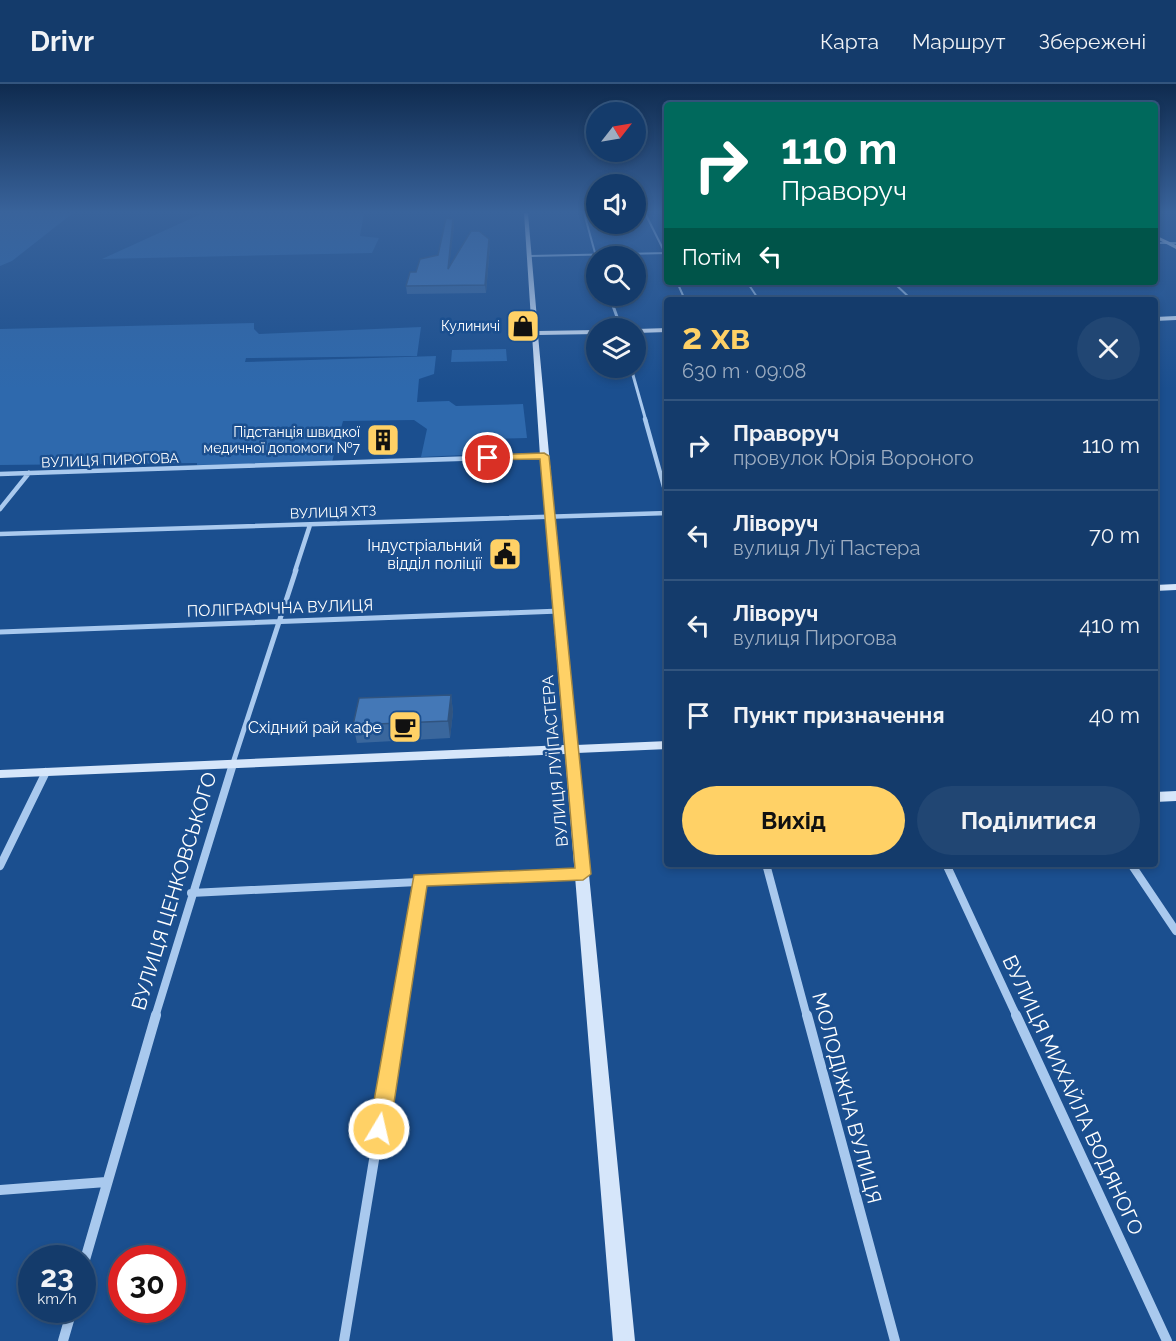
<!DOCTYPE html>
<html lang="uk">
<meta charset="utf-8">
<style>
body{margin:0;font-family:Raleway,sans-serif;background:#214673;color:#f1f3f6;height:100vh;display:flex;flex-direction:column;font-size:22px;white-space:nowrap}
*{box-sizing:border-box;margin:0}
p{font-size:20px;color:#9dadc1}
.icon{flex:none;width:33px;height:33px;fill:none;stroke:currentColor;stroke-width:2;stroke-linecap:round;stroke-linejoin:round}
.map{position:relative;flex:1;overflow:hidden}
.panel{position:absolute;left:664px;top:213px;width:494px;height:570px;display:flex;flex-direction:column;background:#143b6b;border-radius:6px;box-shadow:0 3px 9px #0003,0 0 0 2px #33557e}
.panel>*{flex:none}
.top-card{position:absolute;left:664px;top:18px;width:494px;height:183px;border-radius:6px;box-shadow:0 3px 9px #0003,0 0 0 2px #33557e;background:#00695c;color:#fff;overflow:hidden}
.needle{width:39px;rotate:59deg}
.controls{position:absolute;left:586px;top:18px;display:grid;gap:12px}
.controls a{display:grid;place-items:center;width:60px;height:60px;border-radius:50%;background:#143b6b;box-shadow:0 3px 9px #0003,0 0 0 2px #33557e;font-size:30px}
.speed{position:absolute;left:18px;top:1161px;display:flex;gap:12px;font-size:30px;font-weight:700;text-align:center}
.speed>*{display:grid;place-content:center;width:78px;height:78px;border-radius:50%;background:#143b6b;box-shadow:0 3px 9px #0003,0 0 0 2px #33557e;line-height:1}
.speed small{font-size:15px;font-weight:400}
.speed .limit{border:9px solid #d22;background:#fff;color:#111}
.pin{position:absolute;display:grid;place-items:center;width:51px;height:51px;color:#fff;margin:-26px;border:3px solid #fff;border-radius:50%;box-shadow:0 2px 6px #0007}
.me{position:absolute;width:66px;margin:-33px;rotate:9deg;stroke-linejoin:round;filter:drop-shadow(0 0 4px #0008)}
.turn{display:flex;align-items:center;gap:21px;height:126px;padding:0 18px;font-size:27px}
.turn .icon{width:78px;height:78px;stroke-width:2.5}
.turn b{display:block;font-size:42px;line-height:51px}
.then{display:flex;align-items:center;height:57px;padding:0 18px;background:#0003;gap:12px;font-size:22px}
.round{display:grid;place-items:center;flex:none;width:63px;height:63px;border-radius:32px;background:#214673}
.overview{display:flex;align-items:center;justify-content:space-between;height:102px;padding:0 18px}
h1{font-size:36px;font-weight:700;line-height:45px;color:#ffd166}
.action{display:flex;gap:12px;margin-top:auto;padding:12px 18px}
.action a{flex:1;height:69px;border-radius:36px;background:#ffd166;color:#111;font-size:24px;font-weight:700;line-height:69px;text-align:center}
.action a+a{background:#214673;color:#f1f3f6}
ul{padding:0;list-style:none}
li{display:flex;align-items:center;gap:18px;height:90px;padding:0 18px;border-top:2px solid #33557e}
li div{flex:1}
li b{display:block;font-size:22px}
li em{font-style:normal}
header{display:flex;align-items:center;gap:36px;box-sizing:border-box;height:84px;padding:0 30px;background:#143b6b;border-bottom:2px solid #33557e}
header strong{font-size:28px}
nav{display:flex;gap:33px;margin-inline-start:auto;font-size:21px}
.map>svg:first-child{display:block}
.green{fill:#2e69ad}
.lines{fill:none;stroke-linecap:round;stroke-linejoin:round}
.street-far5{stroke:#a9c9ee;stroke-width:2}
.street-far4{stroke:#a9c9ee;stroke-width:3}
.street-far3{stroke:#a9c9ee;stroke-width:4.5}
.street-far2{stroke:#a9c9ee;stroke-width:5}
.street-far1{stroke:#a9c9ee;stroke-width:8}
.street{stroke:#a9c9ee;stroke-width:10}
.secondary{fill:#d6e6fa;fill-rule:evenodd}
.wall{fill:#3a679d}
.shaded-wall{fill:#305480}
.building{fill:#4478b7;stroke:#305480;stroke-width:1.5}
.route{fill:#ffd166;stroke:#a68842;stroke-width:1.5}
.labels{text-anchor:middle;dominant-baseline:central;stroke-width:5;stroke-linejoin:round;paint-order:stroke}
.far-poi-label{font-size:14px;fill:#fff;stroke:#1b4f8f;text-anchor:end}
.far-street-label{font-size:14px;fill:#fff;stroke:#1b4f8f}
.poi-label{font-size:16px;fill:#fff;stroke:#1b4f8f;text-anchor:end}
.street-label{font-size:16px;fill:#fff;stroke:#1b4f8f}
.near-street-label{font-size:20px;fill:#fff;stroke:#1b4f8f}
</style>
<header>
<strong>Drivr</strong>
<nav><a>Карта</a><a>Маршрут</a><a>Збережені</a></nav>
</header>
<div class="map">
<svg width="1176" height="1257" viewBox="0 0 1176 1257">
<rect width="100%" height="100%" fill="#1b4f8f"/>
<!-- green -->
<path class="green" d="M0,129H73L12,177L0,182Z
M203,129H364L360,152L379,154L372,169L102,175Z
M254,239V245L259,250L421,243L417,272L246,274L245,278L436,272L434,290L419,295L417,318L449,317L456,322L523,320L527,354L487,355L485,370L421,373L427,345L414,336L343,337L332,378L197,381V379L0,381V245Z
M506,265L507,277L451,278L452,266Z"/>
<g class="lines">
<!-- street-far5 -->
<path class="street-far5" d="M584,129L597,176
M645,129L668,175
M1155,159H1176
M530,172L668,169
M677,198L685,216
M747,198L759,216
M893,198L912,216
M609,212L612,220"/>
<!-- street-far4 -->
<path class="street-far4" d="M612,219L621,244
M631,284L646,337"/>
<!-- street-far3 -->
<path class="street-far3" d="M645,335L668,417
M0,390L544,372
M0,425L29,389
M0,450L668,429
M295,487L310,441"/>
<!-- street-far2 -->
<path class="street-far2" d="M0,548L560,527
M232,682L296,486"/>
<!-- street-far1 -->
<path class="street-far1" d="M766,780L807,933
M946,780L1017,933
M1131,780L1176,847
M0,782L46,688
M191,809L583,790
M155,933L233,680
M397,933L420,796"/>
<!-- street -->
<path class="street" d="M807,931L895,1257
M1016,931L1167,1257
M0,1106L106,1098
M82,1186L156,931
M63,1257L72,1226
M344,1257L398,931"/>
<!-- secondary -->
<path class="secondary" d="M524,129H528L538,247L597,246V250L538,251L576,661L668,657V665L577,669L635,1257H613L565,670L0,694V686L564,661L540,372Z
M1155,151L1176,161V165L1155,154Z
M1176,232V236L1155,237V233Z
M668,244V248L636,249V245Z
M1176,500V506L1155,507V501Z
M1176,707V717L1155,718V708Z"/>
</g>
<!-- wall -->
<path class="wall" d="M453,135L454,142L449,182L490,162L486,209L407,210L406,202L416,188L438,171Z
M451,611L453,628L450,654L357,659L353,641Z"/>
<!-- shaded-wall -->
<path class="shaded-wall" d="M453,135L454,142L448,193V185Z
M489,155L490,162L486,209L485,201Z
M451,611L453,628L450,654L448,637Z"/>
<!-- building -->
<path class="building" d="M446,134L453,135L448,185L471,147H479L489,155L485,201L406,202L410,188H416L420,175L438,171Z
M451,611L448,637L353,641L359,614Z"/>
<!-- sky -->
<linearGradient id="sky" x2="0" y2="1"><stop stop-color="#0f2b4f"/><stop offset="0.42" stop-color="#39639b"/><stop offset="1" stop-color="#39639b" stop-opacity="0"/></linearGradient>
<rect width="1176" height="305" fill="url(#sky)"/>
<!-- route -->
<path class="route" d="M544,369L549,372L591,790L583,796L427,802L390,1045L387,1052L379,1055L372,1052L369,1045L414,791L575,784L540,375L488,376L484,374L488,371Z"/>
<!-- icons -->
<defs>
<g id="shop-square" transform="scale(1.725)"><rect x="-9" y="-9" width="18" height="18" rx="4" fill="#ffd166" stroke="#1b4f8f"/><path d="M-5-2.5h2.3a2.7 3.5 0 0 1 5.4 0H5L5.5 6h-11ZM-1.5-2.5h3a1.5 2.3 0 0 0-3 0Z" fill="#111"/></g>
<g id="building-square" transform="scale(1.725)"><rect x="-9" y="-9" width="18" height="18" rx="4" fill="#ffd166" stroke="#1b4f8f"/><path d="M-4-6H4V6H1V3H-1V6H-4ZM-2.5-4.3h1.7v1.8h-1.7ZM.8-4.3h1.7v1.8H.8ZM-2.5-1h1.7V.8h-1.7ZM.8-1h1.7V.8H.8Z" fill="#111"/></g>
<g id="civic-square" transform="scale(1.725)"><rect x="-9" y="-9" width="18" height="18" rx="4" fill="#ffd166" stroke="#1b4f8f"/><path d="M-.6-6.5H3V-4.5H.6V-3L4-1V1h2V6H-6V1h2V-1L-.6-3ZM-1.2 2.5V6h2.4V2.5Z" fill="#111"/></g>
<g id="cafe-square" transform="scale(1.725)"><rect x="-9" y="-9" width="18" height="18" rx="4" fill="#ffd166" stroke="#1b4f8f"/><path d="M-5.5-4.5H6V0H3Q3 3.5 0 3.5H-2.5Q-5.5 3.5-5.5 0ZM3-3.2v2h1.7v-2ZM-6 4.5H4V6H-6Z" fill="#111"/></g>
</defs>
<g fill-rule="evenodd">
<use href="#shop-square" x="523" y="242"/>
<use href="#building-square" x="383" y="356"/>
<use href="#civic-square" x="505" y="470"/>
<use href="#cafe-square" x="405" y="643"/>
</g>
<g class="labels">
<!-- far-poi labels -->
<g class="far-poi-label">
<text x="500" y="242">Кулиничі</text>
<text x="360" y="348">Підстанція швидкої<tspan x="360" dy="16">медичної допомоги №7</tspan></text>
</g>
<!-- far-street labels -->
<g class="far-street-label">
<text transform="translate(110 376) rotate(-2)">ВУЛИЦЯ ПИРОГОВА</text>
<text transform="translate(333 428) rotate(-2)">ВУЛИЦЯ ХТЗ</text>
</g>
<!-- poi labels -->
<g class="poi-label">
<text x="482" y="461">Індустріальний<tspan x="482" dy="18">відділ поліції</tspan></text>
<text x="382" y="643">Східний рай кафе</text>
</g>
<!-- street labels -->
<g class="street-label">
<text transform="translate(280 524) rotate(-2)">ПОЛІГРАФІЧНА ВУЛИЦЯ</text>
<text transform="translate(555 677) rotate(-95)">ВУЛИЦЯ ЛУЇ ПАСТЕРА</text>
</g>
<!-- near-street labels -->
<g class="near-street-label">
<text transform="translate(174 807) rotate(-73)">ВУЛИЦЯ ЦЕНКОВСЬКОГО</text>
<text transform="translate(1073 1011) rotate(65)">ВУЛИЦЯ МИХАЙЛА ВОДЯНОГО</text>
<text transform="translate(847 1014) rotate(75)">МОЛОДІЖНА ВУЛИЦЯ</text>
</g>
</g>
</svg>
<div class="controls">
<a><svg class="needle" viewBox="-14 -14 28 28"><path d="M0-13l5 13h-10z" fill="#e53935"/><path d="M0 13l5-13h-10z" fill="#9dadc1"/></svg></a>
<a><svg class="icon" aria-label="sound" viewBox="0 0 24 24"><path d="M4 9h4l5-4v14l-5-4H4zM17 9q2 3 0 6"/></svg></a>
<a><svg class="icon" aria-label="search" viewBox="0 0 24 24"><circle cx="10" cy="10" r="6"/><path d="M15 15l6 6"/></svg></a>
<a><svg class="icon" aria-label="layers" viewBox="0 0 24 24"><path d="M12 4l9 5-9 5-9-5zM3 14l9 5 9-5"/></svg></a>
</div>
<div class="speed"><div>23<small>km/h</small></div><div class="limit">30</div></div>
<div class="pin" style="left:488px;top:374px;background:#d93025"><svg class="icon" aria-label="arrive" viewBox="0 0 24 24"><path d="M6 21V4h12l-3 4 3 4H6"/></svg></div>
<svg class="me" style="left:379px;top:1045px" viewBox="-20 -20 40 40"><circle r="17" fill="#ffd166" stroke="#fff" stroke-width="3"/><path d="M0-11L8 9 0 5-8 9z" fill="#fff"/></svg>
<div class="top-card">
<div class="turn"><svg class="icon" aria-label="right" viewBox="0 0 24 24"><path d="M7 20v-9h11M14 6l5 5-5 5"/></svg><div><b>110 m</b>Праворуч</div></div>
<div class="then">Потім<svg class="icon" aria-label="left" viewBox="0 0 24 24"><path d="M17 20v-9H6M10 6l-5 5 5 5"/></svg></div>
</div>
<section class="panel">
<div class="overview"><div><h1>2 хв</h1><p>630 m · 09:08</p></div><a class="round"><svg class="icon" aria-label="close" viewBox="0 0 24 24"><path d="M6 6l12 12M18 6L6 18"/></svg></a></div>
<ul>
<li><svg class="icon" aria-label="right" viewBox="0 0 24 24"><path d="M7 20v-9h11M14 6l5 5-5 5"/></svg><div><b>Праворуч</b><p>провулок Юрія Вороного</p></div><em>110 m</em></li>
<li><svg class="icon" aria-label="left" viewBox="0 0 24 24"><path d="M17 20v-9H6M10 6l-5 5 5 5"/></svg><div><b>Ліворуч</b><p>вулиця Луї Пастера</p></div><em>70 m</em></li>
<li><svg class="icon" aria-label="left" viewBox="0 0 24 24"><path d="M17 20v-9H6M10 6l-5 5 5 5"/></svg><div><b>Ліворуч</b><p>вулиця Пирогова</p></div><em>410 m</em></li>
<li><svg class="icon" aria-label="arrive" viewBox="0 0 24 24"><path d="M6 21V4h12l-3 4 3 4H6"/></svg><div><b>Пункт призначення</b></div><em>40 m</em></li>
</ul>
<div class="action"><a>Вихід</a><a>Поділитися</a></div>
</section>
</div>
